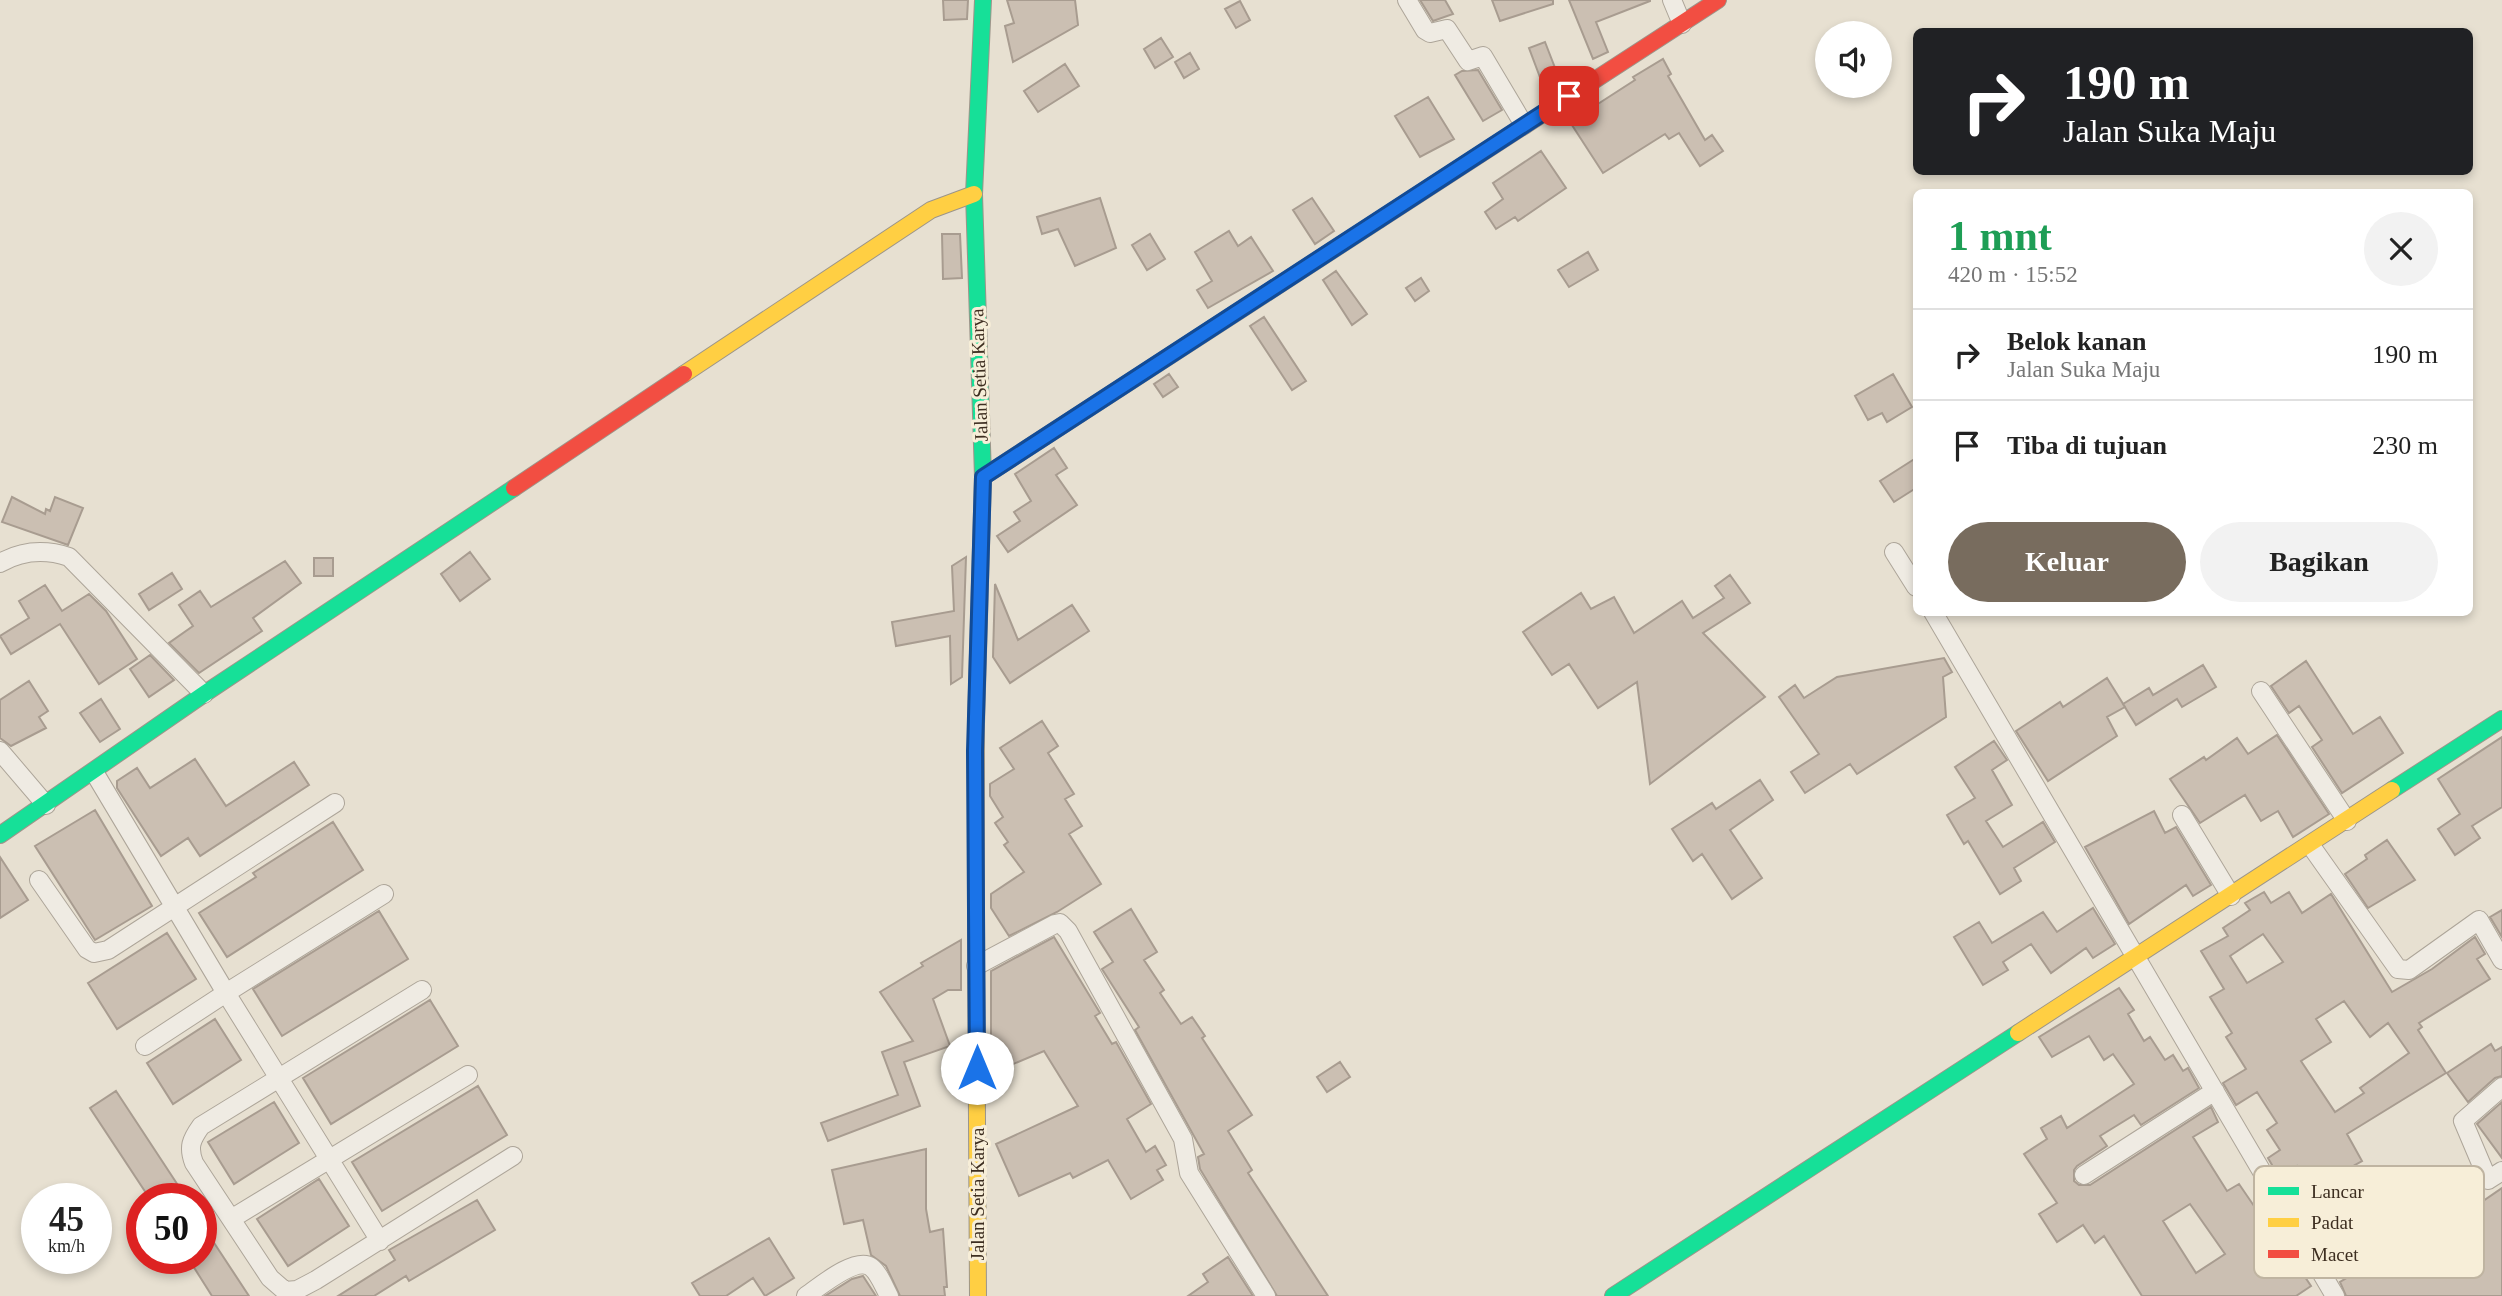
<!DOCTYPE html>
<html lang="id">
<meta charset="utf-8">
<style>
body{margin:0;font-family:Georgia,serif;background:#f2f2f2;color:#222;height:100vh;display:flex;flex-direction:column;font-size:26px;white-space:nowrap}
*{box-sizing:border-box;margin:0}
p{font-size:23px;color:#767676}
.icon{flex:none;width:38px;height:38px;fill:none;stroke:currentColor;stroke-width:2;stroke-linecap:round;stroke-linejoin:round}
.map{position:relative;flex:1;overflow:hidden}
.drawer{position:absolute;left:1913px;top:189px;width:560px;height:427px;display:flex;flex-direction:column;background:#fff;border-radius:10px;box-shadow:0 4px 10px #0003}
.drawer>*{flex:none}
.banner{position:absolute;left:1913px;top:28px;width:560px;height:147px;border-radius:10px;box-shadow:0 4px 10px #0003;background:#202124;color:#fff;overflow:hidden}
.buttons{position:absolute;left:1815px;top:21px;display:grid;gap:14px}
.buttons a{display:grid;place-items:center;width:77px;height:77px;border-radius:50%;background:#fff;box-shadow:0 4px 10px #0003;font-size:35px}
.speed{position:absolute;left:21px;top:1183px;display:flex;gap:14px;font-size:35px;font-weight:700;text-align:center}
.speed>*{display:grid;place-content:center;width:91px;height:91px;border-radius:50%;background:#fff;box-shadow:0 4px 10px #0003;line-height:1}
.speed small{font-size:18px;font-weight:400}
.speed .limit{border:10px solid #d22;background:#fff;color:#111}
.pin{position:absolute;display:grid;place-items:center;width:60px;height:60px;color:#fff;margin:-30px;border-radius:14px;box-shadow:0 4px 10px #0006}
.me{position:absolute;width:77px;margin:-38px;rotate:0deg;stroke-linejoin:round;filter:drop-shadow(0 0 5px #0008)}
.turn{display:flex;align-items:center;gap:24px;height:147px;padding:0 35px;font-size:32px}
.turn .icon{width:91px;height:91px;stroke-width:2.5}
.turn b{display:block;font-size:49px;line-height:60px}
.round{display:grid;place-items:center;flex:none;width:74px;height:74px;border-radius:37px;background:#f2f2f2}
.head{display:flex;align-items:center;justify-content:space-between;height:119px;padding:0 35px}
h1{font-size:42px;font-weight:800;line-height:52px;color:#1e9e55}
.button{display:flex;gap:14px;margin-top:auto;padding:14px 35px}
.button a{flex:1;height:80px;border-radius:42px;background:#786c5e;color:#fff;font-size:28px;font-weight:800;line-height:80px;text-align:center}
.button a+a{background:#f2f2f2;color:#222}
ul{padding:0;list-style:none}
li{display:flex;align-items:center;gap:21px;height:91px;padding:0 35px;border-top:2px solid #e0e0e0}
li div{flex:1}
li b{display:block;font-size:26px}
li em{font-style:normal}
.map>svg:first-child{display:block}
.building{fill:#cbbfb2;stroke:#a89c90;stroke-width:2;fill-rule:evenodd}
.lines{fill:none;stroke-linecap:round;stroke-linejoin:round}
.street-casing{stroke:#ada599;stroke-width:20}
.fast-casing{stroke:#9c958a;stroke-width:18}
.slow-casing{stroke:#9c958a;stroke-width:18}
.jam-casing{stroke:#9c958a;stroke-width:18}
.street{stroke:#efebe3;stroke-width:18}
.fast{stroke:#16e098;stroke-width:16}
.slow{stroke:#ffcf43;stroke-width:16}
.jam{stroke:#f24e42;stroke-width:16}
.route-casing{stroke:#114b97;stroke-width:18}
.route{stroke:#1a73e8;stroke-width:12}
.labels{text-anchor:middle;dominant-baseline:central;stroke-width:6;stroke-linejoin:round;paint-order:stroke}
.street-label{font-size:19px;fill:#3d2e20;stroke:#f7eed8}
.key{fill:#f7eed8;stroke:#bfb4a1;stroke-width:2}
.key-label{font-size:19px;fill:#3d2e20}
</style>
<div class="map">
<svg width="2502" height="1296" viewBox="0 0 2502 1296">
<rect width="100%" height="100%" fill="#e7e0d1"/>
<!-- building -->
<path class="building" d="M943,0H968L967,19L944,20Z
M1007,0H1075L1078,25L1013,62L1005,26L1014,23Z
M1420,0H1445L1453,14L1433,21Z
M1492,0H1553V4L1500,21Z
M1569,0H1650V1L1596,22L1608,52L1593,59Z
M1240,1L1250,20L1236,28L1225,9Z
M1161,38L1173,57L1155,68L1144,49Z
M1545,42L1557,73L1541,80L1529,48Z
M1190,53L1199,69L1184,78L1175,62Z
M1663,59L1671,74L1668,76L1705,140L1712,135L1723,151L1700,166L1679,133L1669,139L1665,134L1603,173L1570,122L1635,80L1633,77Z
M1065,64L1079,86L1038,112L1024,91Z
M1478,70L1502,110L1483,121L1455,75L1462,71Z
M1428,97L1454,139L1420,157L1395,116Z
M1541,151L1566,188L1518,221L1515,217L1496,229L1485,212L1503,199L1493,183Z
M1100,198L1116,248L1075,266L1058,229L1042,234L1037,217Z
M1312,198L1334,231L1315,244L1293,210Z
M1229,231L1238,246L1251,237L1273,271L1208,308L1197,290L1212,281L1195,252Z
M942,234H960L962,278L943,279Z
M1150,234L1165,259L1147,270L1132,245Z
M1588,252L1598,270L1569,287L1558,270Z
M1336,271L1367,314L1352,325L1323,280Z
M1421,278L1429,291L1415,301L1406,288Z
M1264,317L1306,381L1292,390L1250,326Z
M1169,374L1178,387L1163,397L1154,384Z
M1893,374L1912,407L1887,422L1882,413L1868,420L1855,396Z
M1054,448L1067,468L1056,475L1077,505L1008,552L997,536L1020,521L1014,512L1031,501L1015,474Z
M1916,458V488L1894,502L1880,481Z
M12,497L45,514L46,509L50,511L55,497L83,508L68,545L2,522Z
M470,552L490,579L460,601L441,574Z
M966,557L962,677L951,684L950,636L896,646L892,622L954,611L952,566Z
M314,558H333V576H314Z
M285,561L301,583L253,618L262,631L199,673L169,643L193,626L179,605L200,591L211,607Z
M172,573L182,589L149,610L139,594Z
M1730,575L1750,603L1703,633L1765,697L1650,784L1637,682L1598,708L1569,664L1552,675L1523,632L1581,593L1591,609L1614,597L1634,633L1682,601L1693,618L1724,598L1715,586Z
M995,584L1018,640L1072,605L1089,631L1010,683L993,657Z
M45,585L62,611L89,594L106,611L137,659L99,684L60,624L11,654L0,636L29,618L19,601Z
M150,655L174,680L149,697L130,669Z
M1944,658L1952,672L1943,677L1946,717L1857,774L1850,764L1805,793L1791,772L1819,754L1779,697L1795,685L1804,698L1837,677Z
M2306,661L2353,734L2380,717L2403,753L2342,793L2312,747L2322,740L2299,706L2289,713L2271,686Z
M2203,665L2216,687L2182,707L2177,699L2136,725L2123,704L2149,688L2153,695Z
M2107,678L2125,707L2107,717L2117,736L2048,781L2016,731L2060,702L2063,707Z
M29,681L48,711L39,717L46,728L11,746L0,738V700Z
M101,699L120,729L100,742L80,713Z
M1042,721L1058,746L1048,753L1074,794L1065,799L1082,826L1069,834L1101,884L1057,912L1009,936L991,908V894L1024,872L1004,845L1008,842L995,823L1003,817L990,796V784L1014,769L1000,748Z
M2277,735L2329,814L2293,837L2278,811L2261,821L2245,795L2200,823L2170,779L2204,757L2206,760L2237,738L2248,754Z
M2502,737V807L2472,826L2480,838L2455,855L2438,829L2460,814L2438,779Z
M1994,741L2007,760L1992,770L2012,805L1986,821L2003,847L2043,822L2055,842L2014,868L2021,881L2000,894L1968,841L1964,844L1947,815L1975,798L1955,767Z
M195,759L226,806L294,762L309,785L200,856L188,838L161,856L117,788V781L137,768L150,788Z
M1760,780L1773,800L1730,830L1762,878L1732,899L1702,854L1693,861L1672,829L1712,803L1716,809Z
M95,810L152,906L95,940L35,846Z
M2154,811L2165,833L2176,827L2211,885L2193,896L2186,885L2129,924L2085,847Z
M333,822L363,870L227,957L199,913L256,877L253,873Z
M2387,840L2415,880L2368,908L2345,874L2367,859L2365,855Z
M0,857L28,900L0,918Z
M2264,892L2271,903L2289,892L2302,913L2331,894L2392,992L2432,969L2475,937L2485,954L2477,959L2490,979L2419,1023L2422,1027L2418,1030L2446,1073L2347,1134L2362,1161L2337,1175L2356,1204L2348,1209L2357,1223L2319,1247L2295,1206L2313,1194L2297,1166L2279,1177L2268,1158L2280,1150L2267,1130L2277,1123L2257,1092L2236,1105L2223,1083L2246,1069L2226,1037L2232,1033L2210,997L2224,989L2201,951L2228,936L2223,928L2250,910L2245,903ZM2263,934L2283,962L2247,983L2230,956ZM2344,1001L2370,1037L2388,1023L2409,1053L2360,1088L2364,1093L2335,1112L2301,1061L2331,1042L2316,1019Z
M2093,908L2115,944L2093,958L2086,948L2051,973L2031,944L2003,962L2008,970L1983,985L1954,937L1979,922L1992,943L2043,912L2057,932Z
M1131,909L1157,952L1144,960L1164,990L1160,993L1181,1024L1192,1017L1205,1036L1202,1038L1252,1115L1228,1131L1252,1170L1248,1173L1328,1296H1277L1200,1169L1198,1157L1204,1154L1135,1030L1139,1027L1102,969L1113,962L1094,932Z
M2502,910V937L2490,917Z
M379,911L408,959L282,1036L253,989Z
M167,933L196,979L117,1029L88,983Z
M1054,937L1100,1013L1095,1016L1112,1044L1116,1042L1151,1104L1127,1119L1146,1152L1155,1146L1166,1165L1157,1170L1163,1180L1131,1199L1108,1160L1073,1178L1070,1173L1019,1196L996,1144L1078,1106L1044,1051L999,1070L991,1042V971Z
M961,940V990H948L933,999L950,1046L904,1062L920,1106L828,1141L821,1123L898,1095L882,1052L913,1041L880,992L923,966L921,963Z
M2119,988L2134,1010L2128,1014L2144,1041L2150,1037L2165,1060L2173,1055L2183,1071L2188,1068L2199,1088L2141,1125L2134,1115L2100,1136L2107,1146L2077,1166L2074,1170V1181L2079,1185H2090L2211,1107L2218,1122L2193,1137L2227,1191L2239,1184L2254,1206L2265,1199L2277,1220L2265,1227L2290,1266L2295,1262L2311,1286L2296,1296H2142L2104,1236L2095,1243L2083,1225L2057,1242L2039,1214L2057,1203L2024,1154L2047,1139L2041,1128L2061,1116L2067,1128L2134,1084L2113,1054L2104,1060L2089,1036L2052,1057L2039,1037ZM2190,1204L2225,1254L2196,1273L2163,1221Z
M430,1000L458,1046L331,1124L303,1078Z
M215,1019L241,1060L173,1104L147,1063Z
M2491,1044L2495,1051L2502,1047V1076L2495,1078L2468,1102L2447,1073Z
M1340,1062L1350,1077L1327,1092L1317,1077Z
M478,1086L507,1135L382,1211L352,1162Z
M116,1091L143,1132L187,1199H150L90,1108Z
M274,1102L299,1143L234,1184L208,1142Z
M2502,1102V1158L2477,1124Z
M926,1149V1209L930,1232L943,1229L947,1287H944L945,1296H900L886,1266L871,1255L863,1220L844,1224L832,1170Z
M2464,1168L2483,1201L2502,1188V1296H2346L2340,1282L2439,1223L2421,1194Z
M319,1179L349,1226L288,1266L257,1219Z
M477,1200L495,1230L409,1281L406,1276L374,1296H338L395,1260L389,1250Z
M201,1223L249,1296H212L188,1258H201Z
M769,1238L794,1278L765,1296L753,1278L726,1296H700L692,1283Z
M1228,1257L1253,1296H1188L1208,1282L1203,1274Z
M863,1276L876,1296H825L852,1279Z"/>
<g class="lines">
<!-- street casing -->
<g class="street-casing">
<path id="street" d="M1407,0L1425,30L1430,33L1447,29L1468,61L1483,56L1524,125
M1672,0L1682,24
M1894,552L1916,587
M0,563C23,550 45,549 69,557L204,694
M1933,612L2335,1296
M2261,691L2347,821
M0,751L46,805
M94,772L226,993L145,1046
M2182,815L2231,896
M2311,846L2398,969L2409,970L2479,920L2502,960
M39,880L87,949L94,953L108,950L335,803
M976,966L1055,924L1060,923L1068,931L1183,1139L1189,1173L1266,1296
M422,990L201,1126C191,1140 188,1147 194,1163L270,1278L285,1291L297,1290L316,1280L513,1156
M2502,1087L2463,1121L2488,1180L2502,1171
M2084,1175L2215,1091
M231,1219L468,1075
M380,1241L226,993L384,894
M806,1296C819,1287 856,1256 871,1267C879,1273 884,1287 889,1296"/>
</g>
<!-- fast casing -->
<g class="fast-casing">
<path id="fast" d="M983,477L1379,220
M976,724L983,477L974,194L983,0
M2392,790L2502,719
M0,835L204,694L514,488
M1613,1296L2018,1033"/>
</g>
<!-- slow casing -->
<g class="slow-casing">
<path id="slow" d="M684,374L931,210L974,194
M976,948L978,1296
M2018,1033L2392,790"/>
</g>
<!-- jam casing -->
<g class="jam-casing">
<path id="jam" d="M1379,220L1718,0
M514,488L684,374
M976,724V948"/>
</g>
<!-- street -->
<use href="#street" class="street"/>
<!-- fast -->
<use href="#fast" class="fast"/>
<!-- slow -->
<use href="#slow" class="slow"/>
<!-- jam -->
<use href="#jam" class="jam"/>
</g>
<g class="lines">
<!-- route casing -->
<g class="route-casing">
<path id="route" d="M977,1068L975,751L983,477L1569,96"/>
</g>
<!-- route -->
<use href="#route" class="route"/>
</g>
<g class="labels">
<!-- street labels -->
<g class="street-label">
<text transform="translate(979 375) rotate(-92)">Jalan Setia Karya</text>
<text transform="translate(977 1194) rotate(-90)">Jalan Setia Karya</text>
</g>
</g>
<!-- legend -->
<rect x="2254" y="1166" width="230" height="112" rx="10" class="key"/>
<rect x="2268" y="1187" width="31" height="8" fill="#16e098"/>
<rect x="2268" y="1218" width="31" height="9" fill="#ffcf43"/>
<rect x="2268" y="1250" width="31" height="8" fill="#f24e42"/>
<g class="key-label">
<text x="2311" y="1198">Lancar</text>
<text x="2311" y="1229">Padat</text>
<text x="2311" y="1261">Macet</text>
</g>
</svg>
<div class="buttons">
<a><svg class="icon" aria-label="sound" viewBox="0 0 24 24"><path d="M4 9h4l5-4v14l-5-4H4zM17 9q2 3 0 6"/></svg></a>
</div>
<div class="speed"><div>45<small>km/h</small></div><div class="limit">50</div></div>
<div class="pin" style="left:1569px;top:96px;background:#d93025"><svg class="icon" aria-label="arrive" viewBox="0 0 24 24"><path d="M6 21V4h12l-3 4 3 4H6"/></svg></div>
<svg class="me" style="left:977px;top:1068px" viewBox="-20 -20 40 40"><circle r="19" fill="#fff"/><path d="M0-13L10 11 0 6-10 11z" fill="#1a73e8"/></svg>
<div class="banner">
<div class="turn"><svg class="icon" aria-label="right" viewBox="0 0 24 24"><path d="M7 20v-9h11M14 6l5 5-5 5"/></svg><div><b>190 m</b>Jalan Suka Maju</div></div>
</div>
<section class="drawer">
<div class="head"><div><h1>1 mnt</h1><p>420 m · 15:52</p></div><a class="round"><svg class="icon" aria-label="close" viewBox="0 0 24 24"><path d="M6 6l12 12M18 6L6 18"/></svg></a></div>
<ul>
<li><svg class="icon" aria-label="right" viewBox="0 0 24 24"><path d="M7 20v-9h11M14 6l5 5-5 5"/></svg><div><b>Belok kanan</b><p>Jalan Suka Maju</p></div><em>190 m</em></li>
<li><svg class="icon" aria-label="arrive" viewBox="0 0 24 24"><path d="M6 21V4h12l-3 4 3 4H6"/></svg><div><b>Tiba di tujuan</b></div><em>230 m</em></li>
</ul>
<div class="button"><a>Keluar</a><a>Bagikan</a></div>
</section>
</div>
